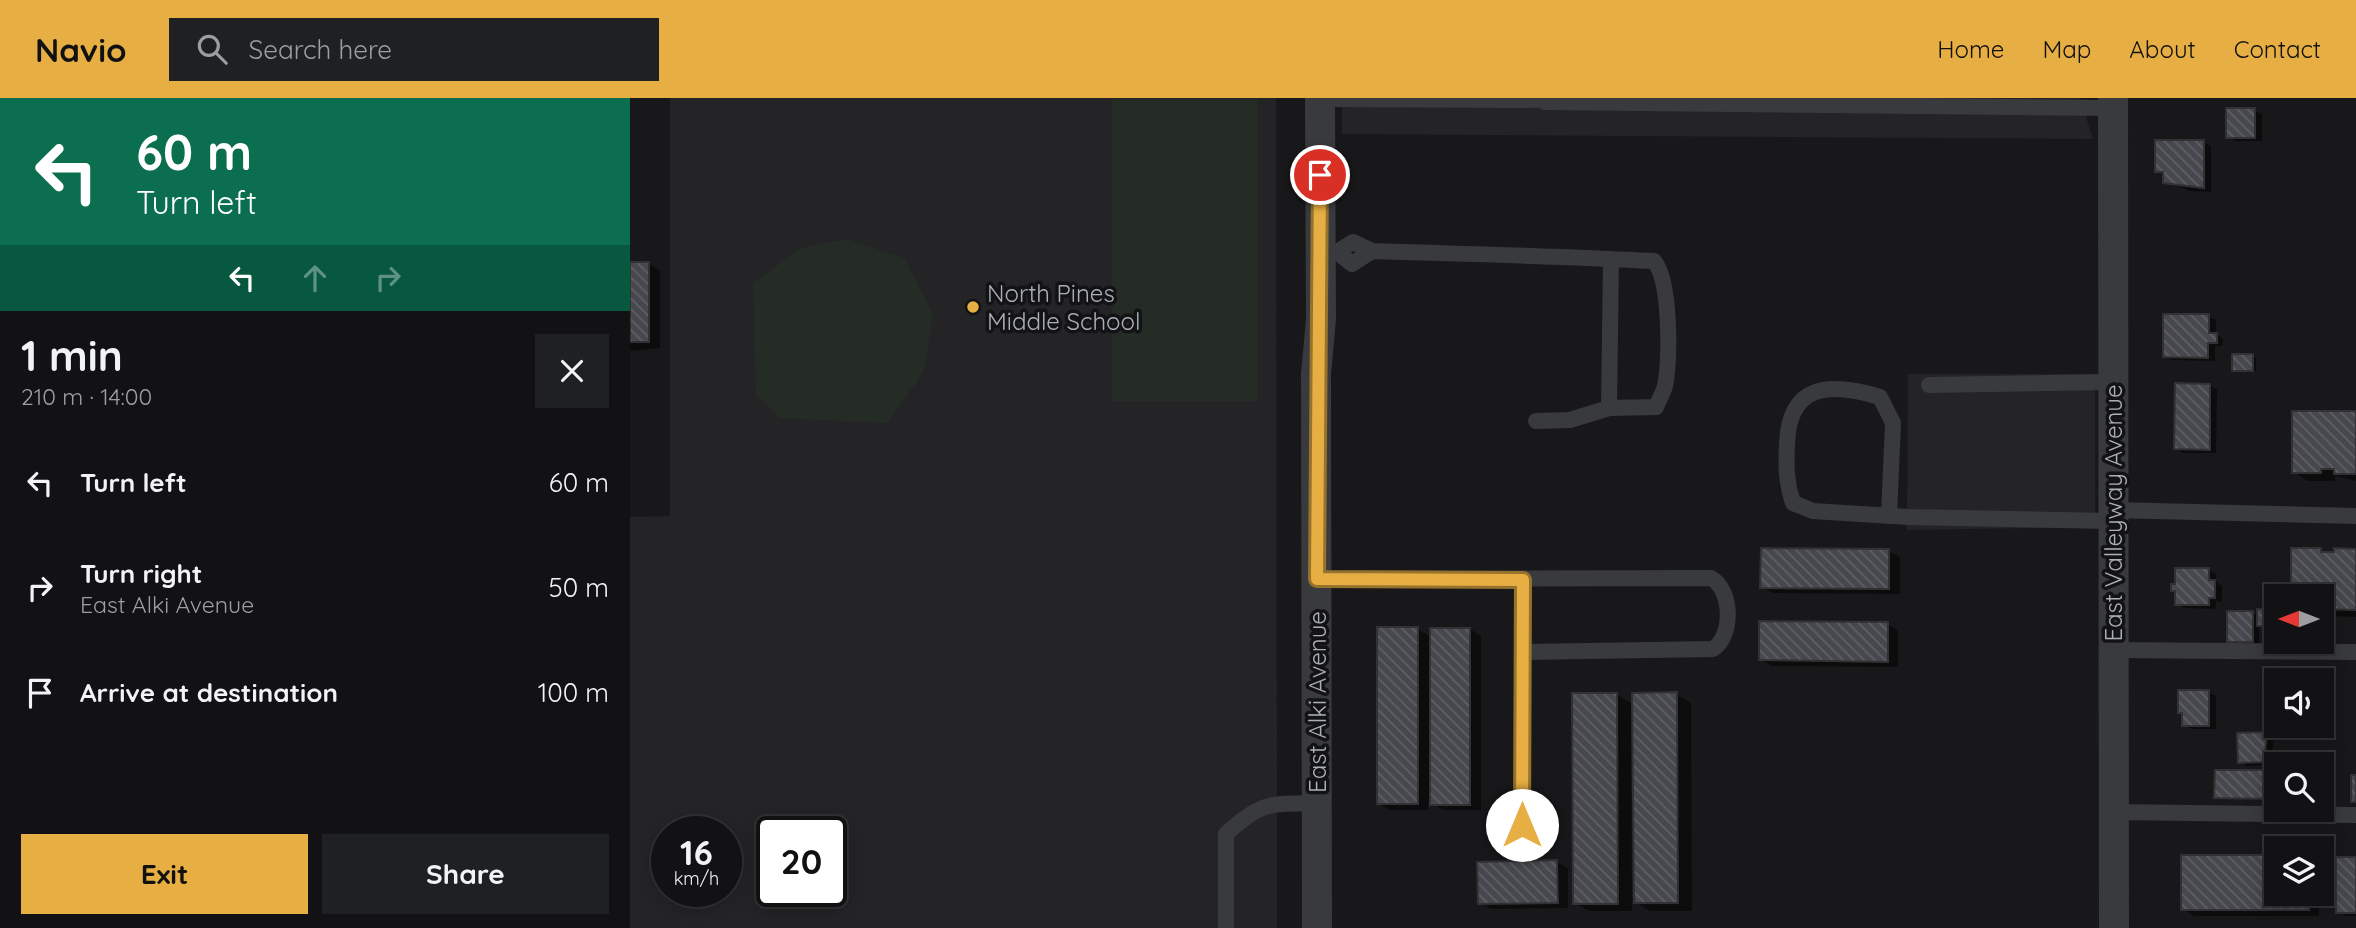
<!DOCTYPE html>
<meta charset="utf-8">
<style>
body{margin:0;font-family:Quicksand,sans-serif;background:#1f2022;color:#f1f3f6;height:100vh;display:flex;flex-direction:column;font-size:26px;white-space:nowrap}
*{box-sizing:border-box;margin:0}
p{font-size:23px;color:#9c9ea0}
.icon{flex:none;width:38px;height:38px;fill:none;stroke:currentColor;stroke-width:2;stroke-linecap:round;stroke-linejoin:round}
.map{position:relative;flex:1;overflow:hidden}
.sheet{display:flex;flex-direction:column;background:#121214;width:630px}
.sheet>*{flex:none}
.banner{background:#0b6e4f;color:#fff;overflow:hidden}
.needle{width:46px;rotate:270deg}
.tools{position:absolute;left:1634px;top:486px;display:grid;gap:14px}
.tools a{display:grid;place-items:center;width:70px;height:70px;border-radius:0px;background:#121214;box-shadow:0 4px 18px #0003,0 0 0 2px #313234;font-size:35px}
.speed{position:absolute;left:21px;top:718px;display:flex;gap:14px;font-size:35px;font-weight:700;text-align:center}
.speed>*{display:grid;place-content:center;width:91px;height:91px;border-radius:50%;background:#121214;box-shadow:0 4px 18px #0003,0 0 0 2px #313234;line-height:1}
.speed small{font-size:18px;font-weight:400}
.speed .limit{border:4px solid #111;border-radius:10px;background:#fff;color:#111}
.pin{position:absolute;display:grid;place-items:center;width:60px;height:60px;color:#fff;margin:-30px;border:4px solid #fff;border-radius:50%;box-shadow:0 2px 7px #0007}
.me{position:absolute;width:77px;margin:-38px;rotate:0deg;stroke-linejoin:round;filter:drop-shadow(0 0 5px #0008)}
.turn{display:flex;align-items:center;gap:24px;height:147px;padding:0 21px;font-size:32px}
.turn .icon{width:91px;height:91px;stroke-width:2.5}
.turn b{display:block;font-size:49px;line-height:60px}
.lanes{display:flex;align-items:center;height:66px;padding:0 21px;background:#0003;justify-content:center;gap:35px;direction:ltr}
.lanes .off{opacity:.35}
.round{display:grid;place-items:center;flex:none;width:74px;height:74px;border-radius:0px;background:#1f2022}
.headline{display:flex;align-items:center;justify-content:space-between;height:119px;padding:0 21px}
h1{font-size:42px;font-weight:700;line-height:52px}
.primary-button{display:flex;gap:14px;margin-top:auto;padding:14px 21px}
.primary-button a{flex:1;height:80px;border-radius:0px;background:#e7af43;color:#111;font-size:28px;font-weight:700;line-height:80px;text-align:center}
.primary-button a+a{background:#1f2022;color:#f1f3f6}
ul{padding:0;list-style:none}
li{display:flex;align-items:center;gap:21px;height:105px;padding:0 21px}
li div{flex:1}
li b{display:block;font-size:26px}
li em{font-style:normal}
header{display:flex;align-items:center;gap:42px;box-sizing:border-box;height:98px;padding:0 35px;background:#e7af43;color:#111}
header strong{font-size:33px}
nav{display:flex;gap:38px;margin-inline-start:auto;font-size:24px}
.search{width:490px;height:63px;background:#1f2022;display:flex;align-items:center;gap:18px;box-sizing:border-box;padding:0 24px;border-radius:0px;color:#9c9ea0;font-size:26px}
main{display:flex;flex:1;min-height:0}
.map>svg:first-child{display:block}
.built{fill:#242427;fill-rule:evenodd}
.garden{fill:#242c25}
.shadow{fill:#0007}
.building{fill:url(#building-back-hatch);stroke:#323236;stroke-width:2}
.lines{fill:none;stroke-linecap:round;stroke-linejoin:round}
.service{stroke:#393a3e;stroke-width:16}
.minor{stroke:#393a3e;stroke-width:30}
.route-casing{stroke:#96722c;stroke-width:18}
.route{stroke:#e7af43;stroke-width:12}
.poi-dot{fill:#e7af43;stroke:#131315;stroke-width:2.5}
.labels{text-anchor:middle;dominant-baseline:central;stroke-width:7;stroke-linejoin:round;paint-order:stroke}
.poi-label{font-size:24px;fill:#abafb9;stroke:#131315;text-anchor:start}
.street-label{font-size:24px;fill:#abafb9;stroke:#131315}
</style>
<header>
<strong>Navio</strong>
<div class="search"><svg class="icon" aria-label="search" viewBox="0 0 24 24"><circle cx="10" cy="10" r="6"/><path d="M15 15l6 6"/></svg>Search here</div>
<nav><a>Home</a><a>Map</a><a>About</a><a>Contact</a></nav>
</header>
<main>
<section class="sheet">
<div class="banner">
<div class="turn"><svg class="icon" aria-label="left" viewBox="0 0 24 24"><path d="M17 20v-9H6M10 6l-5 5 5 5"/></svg><div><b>60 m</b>Turn left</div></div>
<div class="lanes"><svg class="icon" aria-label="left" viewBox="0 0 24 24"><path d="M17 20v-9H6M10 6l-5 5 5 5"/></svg><svg class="icon off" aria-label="ahead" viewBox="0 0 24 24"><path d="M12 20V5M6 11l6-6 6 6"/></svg><svg class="icon off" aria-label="right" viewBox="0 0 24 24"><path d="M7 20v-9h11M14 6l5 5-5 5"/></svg></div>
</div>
<div class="headline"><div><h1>1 min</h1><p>210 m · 14:00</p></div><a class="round"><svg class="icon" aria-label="close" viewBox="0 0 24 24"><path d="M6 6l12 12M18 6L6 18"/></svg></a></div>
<ul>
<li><svg class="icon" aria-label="left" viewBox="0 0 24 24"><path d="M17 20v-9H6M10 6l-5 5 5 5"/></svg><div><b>Turn left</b></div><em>60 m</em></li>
<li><svg class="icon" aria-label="right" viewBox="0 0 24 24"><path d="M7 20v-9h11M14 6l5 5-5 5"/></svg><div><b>Turn right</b><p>East Alki Avenue</p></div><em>50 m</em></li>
<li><svg class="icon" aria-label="arrive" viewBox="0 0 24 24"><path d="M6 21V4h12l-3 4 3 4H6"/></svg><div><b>Arrive at destination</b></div><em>100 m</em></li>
</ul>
<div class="primary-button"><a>Exit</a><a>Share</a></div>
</section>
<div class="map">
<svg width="1726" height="830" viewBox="0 0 1726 830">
<defs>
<pattern id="building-back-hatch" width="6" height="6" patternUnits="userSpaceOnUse" patternTransform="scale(1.75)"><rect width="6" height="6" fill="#47484d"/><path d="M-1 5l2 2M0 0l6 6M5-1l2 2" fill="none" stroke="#5f6065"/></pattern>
</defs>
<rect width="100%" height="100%" fill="#18181a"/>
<!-- built -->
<path class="built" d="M40,0H646L647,830H0V419L40,418ZM37,733H96V793H37ZM142,733H201V793H142Z
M712,0H1450L1463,41L712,36Z
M1278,276H1465V429L1277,432Z"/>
<!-- garden -->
<path class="garden" d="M482,1H627V303H482Z
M217,141L274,160L303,216L294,273L258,325L149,320L126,297L123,185L171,150Z"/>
<!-- shadow -->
<path class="shadow" d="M1624,12L1632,16V43H1605L1598,39Z
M1574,44L1581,48V94L1561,93L1534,84L1535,77L1527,73Z
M0,166H19L30,172V250L0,253Z
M1578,218L1586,222V236L1593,241V248H1585V263L1542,262L1534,258Z
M1603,257L1626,260V273L1603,272Z
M1580,287L1587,292L1586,355H1553L1546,350Z
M1726,315V383L1705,378V383H1678L1663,374Z
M1690,452L1698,456L1726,452V519L1692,518Z
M1259,453L1270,459V496L1143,495L1132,489Z
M1578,472L1586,476V484L1592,488V504L1586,503V511L1554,510L1547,506V495L1542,492Z
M1640,513L1643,514V529H1629V547H1606L1599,543L1622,515L1628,518Z
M1257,526L1268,532V569L1142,568L1130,561Z
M787,531L801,539L840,531L851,538V712H813L798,704V712H759L748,705Z
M1579,594L1586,598V631H1562L1554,627V616L1550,614Z
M986,596L1001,605L1002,813H959L945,805Z
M1046,596L1061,605L1062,813H1020L1005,804Z
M1636,636L1644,640L1641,667L1617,668L1609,664Z
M1647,674V701L1586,699Z
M1726,760V818H1715L1708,814Z
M926,764L938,770V810L861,811L850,805Z
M1647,796H1689V818H1564L1553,811Z"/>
<!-- building -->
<path class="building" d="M1596,10H1625V40H1596Z
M1525,42H1574V90L1533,85V74H1525Z
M0,164H19V244H0Z
M1533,216H1579V235H1587V245H1578V260L1533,259Z
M1602,256H1623V273H1602Z
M1545,285L1580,286V352L1544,351Z
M1662,313H1726V376H1704V371H1691V375H1662Z
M1131,450L1259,451V491L1130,490Z
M1661,450H1691V454H1704V450L1726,451V512L1692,511V499H1661Z
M1545,470H1579V482H1585V500H1579V507H1545V493H1541V486H1545Z
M1627,511H1640V528H1627Z
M1597,513H1623V544H1597Z
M1129,523L1258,524V564L1129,562Z
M747,529H788V706H747Z
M800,530H840V707H800Z
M1548,592H1579V628H1552V615H1548Z
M1047,594L1048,805H1004L1002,595Z
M942,595H987L988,806H943Z
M1637,634L1634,664L1608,665L1607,635Z
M1585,672H1647L1646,701L1584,700Z
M1721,677H1726V704H1721Z
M1551,757H1647V796H1679V812H1551Z
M1706,759H1726V815H1706Z
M927,762L928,805L848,806L847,764Z"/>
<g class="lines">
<!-- service -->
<path class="service" d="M690,1L925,2
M915,4L1483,10
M742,153C836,156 930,158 1024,163C1041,183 1040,261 1035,288C1033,295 1029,302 1026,309L979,310L981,161
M691,154H707L723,144L742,153L722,166L707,154
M1299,287L1483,284
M906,323L940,322L979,310
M1483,412L1726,418
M1259,418L1263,325L1250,299C1200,284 1159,285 1157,346C1156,368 1156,384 1163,405L1183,413L1278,419L1483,423
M687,481L1081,480C1103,492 1103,539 1083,551L893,554L892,727
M893,482V554
M1483,552L1726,554
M1483,714L1726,717
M596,830V736C632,703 639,706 687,705"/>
<!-- minor -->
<path class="minor" d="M1483,0L1484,830
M687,830L686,276L691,221L690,0"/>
</g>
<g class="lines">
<!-- route casing -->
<g class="route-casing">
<path id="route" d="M690,77L687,481L893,482L892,727"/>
</g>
<!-- route -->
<use href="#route" class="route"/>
</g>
<!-- markers -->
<circle class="poi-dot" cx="343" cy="209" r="7"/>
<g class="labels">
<!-- poi labels -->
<g class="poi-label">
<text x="357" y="195">North Pines<tspan x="357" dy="28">Middle School</tspan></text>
</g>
<!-- street labels -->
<g class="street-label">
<text transform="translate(1483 415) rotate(-90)">East Valleyway Avenue</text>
<text transform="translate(687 604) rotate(-90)">East Alki Avenue</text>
</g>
</g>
</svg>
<div class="tools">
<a><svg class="needle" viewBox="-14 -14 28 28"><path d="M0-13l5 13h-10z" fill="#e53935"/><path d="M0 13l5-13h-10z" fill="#9c9ea0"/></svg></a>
<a><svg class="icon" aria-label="sound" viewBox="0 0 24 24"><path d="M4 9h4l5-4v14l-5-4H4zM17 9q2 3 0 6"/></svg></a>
<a><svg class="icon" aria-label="search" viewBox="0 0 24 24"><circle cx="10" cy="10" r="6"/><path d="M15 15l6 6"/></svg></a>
<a><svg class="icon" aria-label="layers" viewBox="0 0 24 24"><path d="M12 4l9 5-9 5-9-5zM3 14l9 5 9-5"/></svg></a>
</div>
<div class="speed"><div>16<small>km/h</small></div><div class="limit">20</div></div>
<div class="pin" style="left:690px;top:77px;background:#d93025"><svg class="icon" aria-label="arrive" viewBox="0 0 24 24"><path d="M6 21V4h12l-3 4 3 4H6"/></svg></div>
<svg class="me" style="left:892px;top:727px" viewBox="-20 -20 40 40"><circle r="19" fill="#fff"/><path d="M0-13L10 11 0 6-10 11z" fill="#e7af43"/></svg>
</div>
</main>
